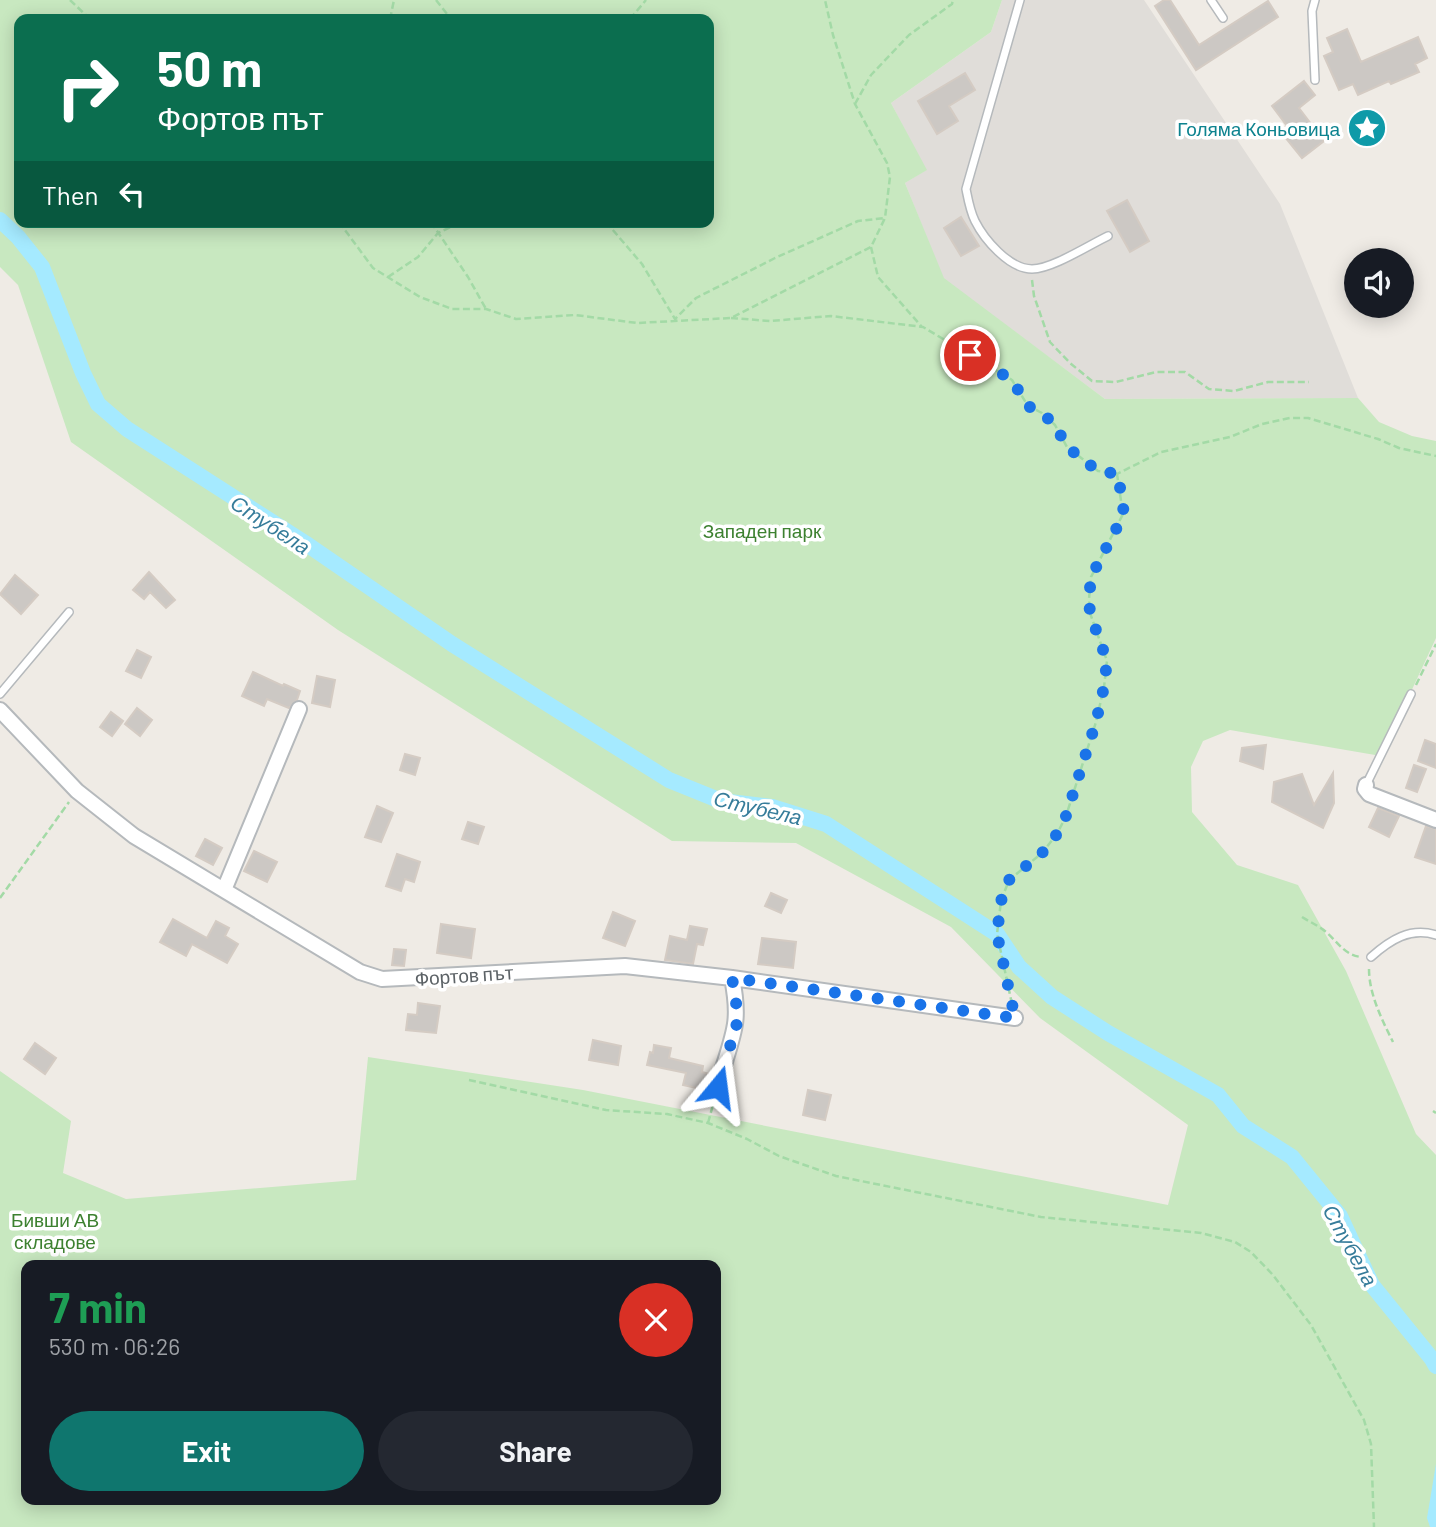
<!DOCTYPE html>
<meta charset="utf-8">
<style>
body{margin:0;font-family:Barlow,sans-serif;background:#242831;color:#f1f3f6;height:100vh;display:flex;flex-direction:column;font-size:26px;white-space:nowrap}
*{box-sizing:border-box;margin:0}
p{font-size:23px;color:#9ea1a6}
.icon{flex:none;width:38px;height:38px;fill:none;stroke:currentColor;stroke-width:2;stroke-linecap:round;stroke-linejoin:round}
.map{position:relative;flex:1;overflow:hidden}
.details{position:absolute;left:21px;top:1260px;width:700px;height:245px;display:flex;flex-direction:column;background:#171b24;border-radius:14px;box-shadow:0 4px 18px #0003}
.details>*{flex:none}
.guide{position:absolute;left:14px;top:14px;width:700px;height:214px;border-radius:14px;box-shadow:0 4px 18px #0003;background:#0b6e4f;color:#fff;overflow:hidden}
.fabs{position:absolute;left:1344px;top:248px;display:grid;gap:14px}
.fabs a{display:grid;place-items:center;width:70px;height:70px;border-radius:50%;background:#171b24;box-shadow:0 4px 18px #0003;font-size:35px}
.pin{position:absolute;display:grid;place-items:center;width:60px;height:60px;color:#fff;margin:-30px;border:4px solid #fff;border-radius:50%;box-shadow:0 2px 7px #0007}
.me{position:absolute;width:77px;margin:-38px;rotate:16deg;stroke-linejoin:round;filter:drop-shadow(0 0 5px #0008)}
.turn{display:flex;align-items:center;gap:24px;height:147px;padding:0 28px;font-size:32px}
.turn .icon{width:91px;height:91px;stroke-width:2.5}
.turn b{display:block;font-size:49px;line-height:60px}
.then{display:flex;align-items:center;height:66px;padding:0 28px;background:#0003;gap:14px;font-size:26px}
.round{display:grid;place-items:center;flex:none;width:74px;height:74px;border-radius:37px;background:#242831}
.overview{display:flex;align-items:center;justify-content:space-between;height:119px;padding:0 28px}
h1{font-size:42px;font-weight:700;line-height:52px;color:#1e9e55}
.button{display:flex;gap:14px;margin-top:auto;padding:14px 28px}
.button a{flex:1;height:80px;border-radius:42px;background:#0f766e;color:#fff;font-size:28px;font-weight:700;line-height:80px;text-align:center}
.button a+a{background:#242831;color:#f1f3f6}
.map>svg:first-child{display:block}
.industrial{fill:#e0ddd9}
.green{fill:#c8e8c0;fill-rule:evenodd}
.water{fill:#a5eaff}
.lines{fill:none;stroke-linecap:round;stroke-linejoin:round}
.canal{stroke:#a5eaff;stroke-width:16}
.building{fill:#ccc8c4;stroke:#d4cbc3;stroke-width:2}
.service-casing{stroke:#b5b9bc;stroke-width:10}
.minor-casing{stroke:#b5b9bc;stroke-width:18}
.path{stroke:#a3daa6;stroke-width:2.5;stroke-dasharray:7 3.5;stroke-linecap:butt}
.service{stroke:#fff;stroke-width:7}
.minor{stroke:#fff;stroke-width:14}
.route{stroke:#1a73e8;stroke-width:12;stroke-dasharray:0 21.6}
.labels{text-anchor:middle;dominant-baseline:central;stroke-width:7;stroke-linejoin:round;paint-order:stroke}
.culture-label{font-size:19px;fill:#0d838f;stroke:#fff;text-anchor:end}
.park-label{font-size:19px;fill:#3d8130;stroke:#fff}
.street-label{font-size:19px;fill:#5c6266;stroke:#fff}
.water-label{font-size:21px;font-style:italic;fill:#367c9a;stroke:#fff}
</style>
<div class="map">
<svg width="1436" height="1527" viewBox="0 0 1436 1527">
<rect width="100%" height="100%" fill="#efebe5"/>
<!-- industrial -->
<path class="industrial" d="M1002,0H1144L1280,204L1358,398L1105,399L943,278L905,183L926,170L891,103L991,32Z"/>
<!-- green -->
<path class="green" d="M0,0H1002L991,32L891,103L927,170L905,183L944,278L1105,399L1358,398L1379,422L1412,436L1436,441V638L1381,756L1230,730L1203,741L1191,767L1192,812L1237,865L1298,885L1346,971L1416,1134L1436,1155V1527H0V1071L71,1121L63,1173L126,1199L356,1180L368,1057L583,1090L1168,1205L1188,1125L1040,1018L951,927L796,843L672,841L338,630L71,442L18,285L0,267ZM19,19H709V222H19ZM26,1265H716V1500H26Z"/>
<!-- water -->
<path class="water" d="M1436,1464V1527H1430L1427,1518Z"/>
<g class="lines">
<!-- canal -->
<path class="canal" d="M0,220L18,237L42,267L83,373L98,404L127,429L308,545L452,644L669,780L721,801L772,807L826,824L997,934L1019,967L1052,997L1108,1033L1218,1095L1243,1126L1292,1157L1340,1216L1372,1285L1432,1359L1436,1366"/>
</g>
<!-- building -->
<path class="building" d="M1164,0H1170L1199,45L1268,1L1278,17L1196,70L1155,6Z
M1347,29L1361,62L1418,37L1427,58L1415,64L1419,72L1391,84L1389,81L1358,95L1353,84L1339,90L1324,56L1333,52L1327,38Z
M965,73L975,90L949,106L958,121L937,134L918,101Z
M1304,81L1315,95L1299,108L1324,141L1302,158L1280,131L1287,126L1272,106Z
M1127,200L1149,241L1130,252L1107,211Z
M961,217L979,246L961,256L944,228Z
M149,572L175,600L166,608L150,592L144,599L133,590Z
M15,575L38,595L21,614L0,594Z
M137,650L151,657L141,678L126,671Z
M253,672L283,686L284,684L300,691L297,700L289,708L267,699L264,706L242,696Z
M317,676L335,680L330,707L312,703Z
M137,708L152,720L140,736L125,724Z
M111,712L123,721L112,736L100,727Z
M1425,740L1436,744V768L1418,761Z
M1266,745L1263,769L1240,761L1242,748Z
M405,754L420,758L415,775L400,770Z
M1414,765L1426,769L1417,792L1406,788Z
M1333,773L1334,803L1323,828L1272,802L1274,782L1302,774L1314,805Z
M377,806L393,813L381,842L365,837Z
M1378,808L1399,816L1389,837L1369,827Z
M468,822L484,827L478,844L462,839Z
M1426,826L1436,829V864L1415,857Z
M205,839L222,848L213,865L196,856Z
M254,851L277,862L267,882L244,871Z
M397,854L420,862L414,882L405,879L401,891L386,886Z
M771,893L787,900L781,913L765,906Z
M613,912L635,921L625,946L603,938Z
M173,919L207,938L216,921L229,928L225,936L238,944L227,963L192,944L186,956L160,942Z
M441,924L475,929L471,958L437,953Z
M690,926L707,929L703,945L697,944L693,964L665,960L670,936L687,940Z
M762,938L796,942L793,968L758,964Z
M394,949L406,950L404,966L392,965Z
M418,1003L440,1006L436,1033L406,1030L408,1014L417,1015Z
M593,1040L621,1046L618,1065L589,1060Z
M35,1043L56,1058L45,1074L24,1059Z
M654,1045L671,1048L669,1058L703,1066L702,1072L713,1075L710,1091L683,1085L686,1073L647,1065L650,1052L653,1053Z
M808,1090L831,1095L825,1120L803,1115Z"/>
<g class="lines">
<!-- service casing -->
<g class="service-casing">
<path id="service" d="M1020,0L966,189C968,199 970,211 975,221C984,239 1009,269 1032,269C1052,269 1089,245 1108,236
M1211,0L1223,18
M1315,0L1312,11L1315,80
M0,694L69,612
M1366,785L1411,694
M1371,957C1390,940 1410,927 1436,935"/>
</g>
<!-- minor casing -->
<g class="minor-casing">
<path id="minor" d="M0,710L77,791L134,836L360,972L382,979L625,966L732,978L1015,1018
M1366,785L1365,789L1369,794L1436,820
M224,890L299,709
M723,1068C735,1030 740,1019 732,978"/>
</g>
<!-- path -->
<path class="path" d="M70,0L90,19
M436,0L451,19
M390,19L394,0
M630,19L646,0
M855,104L871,75L909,35L952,4L953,0
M339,222L373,268L420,297L452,309H486L516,319L575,315L637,323L731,318L871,247L885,218L890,177L887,163L855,104L833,35L825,0
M431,222L468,277L486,309
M606,222L642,264L675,319L696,298L775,258L858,221L885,218
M871,247L878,277L922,327
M388,277L418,257L438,233L461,222
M1032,280L1034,296L1050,342L1070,363L1092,381L1116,382L1156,372H1185L1209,389L1234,391L1268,382H1309
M731,318L770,321L831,316L923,327L1012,380L1028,406L1042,413L1055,425L1067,447L1098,471L1117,474L1161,452L1230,437L1262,424L1290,418H1308L1378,439L1399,448L1436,456
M1416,685L1436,644
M0,898L69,802
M1302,917C1310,922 1319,926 1326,932C1338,942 1345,956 1362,957
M1369,969C1369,994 1382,1020 1393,1042
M1012,1004L997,934L1001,901L1009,880L1042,853L1057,834L1066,816L1096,722L1104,687L1107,661L1090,613L1089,599L1091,577L1123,514L1117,474
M469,1080L606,1110L667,1114L708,1123L747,1139L779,1156L836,1176L1041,1217L1201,1233L1235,1242L1251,1252L1273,1275L1311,1325L1364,1420L1371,1444L1374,1527
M1433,1111L1436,1113
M708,1123L719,1083"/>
<!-- service -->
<use href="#service" class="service"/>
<!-- minor -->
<use href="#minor" class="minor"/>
</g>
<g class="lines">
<!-- route -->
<path class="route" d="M718,1087L737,1023L736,1001L732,978L1015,1018L997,934L1001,901L1009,880L1042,853L1057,834L1066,816L1096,722L1104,687L1107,661L1090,613L1089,599L1091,577L1124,514L1118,474L1098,471L1067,447L1055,425L1042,413L1028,406L1012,380L970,355"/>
</g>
<!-- icons -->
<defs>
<g id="sight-disc" transform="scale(2.0125)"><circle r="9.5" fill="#0f9aa8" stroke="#fff"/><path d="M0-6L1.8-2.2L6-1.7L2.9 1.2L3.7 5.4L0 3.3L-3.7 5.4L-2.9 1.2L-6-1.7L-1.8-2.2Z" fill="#fff"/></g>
</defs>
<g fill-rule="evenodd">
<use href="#sight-disc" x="1367" y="128"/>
</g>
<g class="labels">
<!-- culture labels -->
<g class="culture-label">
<text x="1340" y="128">Голяма Коньовица</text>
</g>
<!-- park labels -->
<g class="park-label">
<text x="762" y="530">Западен парк</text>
<text x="55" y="1219">Бивши АВ<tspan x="55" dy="22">складове</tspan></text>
</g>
<!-- street labels -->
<g class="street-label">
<text transform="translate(464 975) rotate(-4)">Фортов път</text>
</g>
<!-- water labels -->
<g class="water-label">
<text transform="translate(271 524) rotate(33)">Стубела</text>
<text transform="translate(758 807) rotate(13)">Стубела</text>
<text transform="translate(1351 1245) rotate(61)">Стубела</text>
</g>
</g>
</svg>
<div class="fabs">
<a><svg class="icon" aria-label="sound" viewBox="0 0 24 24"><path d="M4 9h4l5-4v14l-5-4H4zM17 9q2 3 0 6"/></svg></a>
</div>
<div class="pin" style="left:970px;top:355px;background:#d93025"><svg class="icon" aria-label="arrive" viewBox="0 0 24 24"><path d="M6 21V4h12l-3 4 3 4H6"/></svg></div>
<svg class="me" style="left:718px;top:1087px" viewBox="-20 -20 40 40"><path d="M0-17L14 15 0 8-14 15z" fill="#1a73e8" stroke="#fff" stroke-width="4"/></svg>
<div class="guide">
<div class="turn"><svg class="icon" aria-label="right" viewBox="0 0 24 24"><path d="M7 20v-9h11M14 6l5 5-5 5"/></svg><div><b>50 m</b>Фортов път</div></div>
<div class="then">Then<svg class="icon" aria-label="left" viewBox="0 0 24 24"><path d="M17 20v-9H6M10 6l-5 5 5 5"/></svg></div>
</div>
<section class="details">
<div class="overview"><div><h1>7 min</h1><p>530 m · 06:26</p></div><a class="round" style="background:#d93025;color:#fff"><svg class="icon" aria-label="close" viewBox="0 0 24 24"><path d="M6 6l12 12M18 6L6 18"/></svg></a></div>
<div class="button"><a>Exit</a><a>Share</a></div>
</section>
</div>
